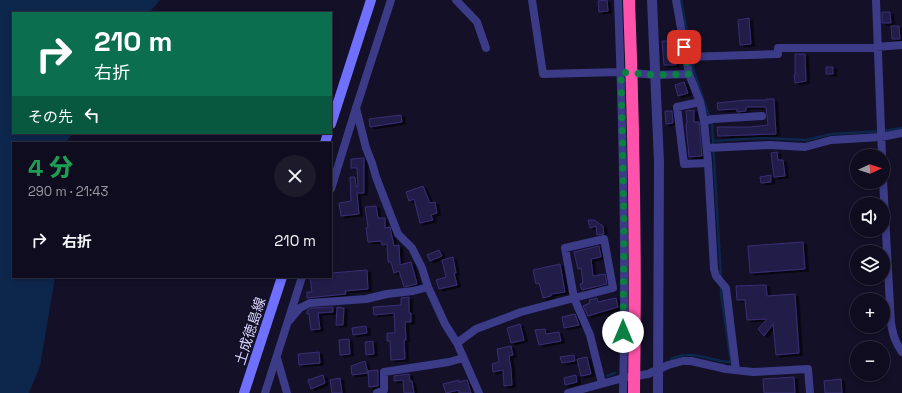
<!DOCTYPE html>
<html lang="ja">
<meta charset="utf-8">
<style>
body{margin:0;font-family:"Space Grotesk","Noto Sans JP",sans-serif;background:#1c1a2b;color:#f1f3f6;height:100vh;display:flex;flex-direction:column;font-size:15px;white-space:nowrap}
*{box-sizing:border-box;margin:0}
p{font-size:13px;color:#9b9ba4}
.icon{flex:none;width:22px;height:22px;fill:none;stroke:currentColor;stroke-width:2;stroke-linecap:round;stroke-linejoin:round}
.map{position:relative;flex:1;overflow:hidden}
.side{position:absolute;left:12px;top:142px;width:320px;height:136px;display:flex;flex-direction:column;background:#0e0c1e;border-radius:0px;box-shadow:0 2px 6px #0003,0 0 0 1px #2e2c3c}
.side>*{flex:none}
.top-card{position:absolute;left:12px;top:12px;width:320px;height:122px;border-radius:0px;box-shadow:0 2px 6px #0003,0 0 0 1px #2e2c3c;background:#0b6e4f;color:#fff;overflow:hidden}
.needle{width:26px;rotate:86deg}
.buttons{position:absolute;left:850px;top:149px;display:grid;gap:8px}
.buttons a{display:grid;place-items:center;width:40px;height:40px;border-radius:50%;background:#0e0c1e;box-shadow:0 2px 6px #0003,0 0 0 1px #2e2c3c;font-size:20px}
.pin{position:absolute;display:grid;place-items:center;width:34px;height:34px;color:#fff;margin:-17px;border-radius:8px;box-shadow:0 2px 6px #0006}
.me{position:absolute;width:44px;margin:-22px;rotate:0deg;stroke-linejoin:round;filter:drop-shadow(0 0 3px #0008)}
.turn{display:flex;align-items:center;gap:14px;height:84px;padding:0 16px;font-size:18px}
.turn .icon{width:52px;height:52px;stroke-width:2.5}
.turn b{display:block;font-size:28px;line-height:34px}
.then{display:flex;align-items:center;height:38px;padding:0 16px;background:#0003;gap:8px;font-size:15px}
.round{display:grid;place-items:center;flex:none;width:42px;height:42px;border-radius:21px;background:#1c1a2b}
.headline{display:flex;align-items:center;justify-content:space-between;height:68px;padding:0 16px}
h1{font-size:24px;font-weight:800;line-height:30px;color:#1e9e55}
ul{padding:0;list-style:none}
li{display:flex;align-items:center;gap:12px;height:60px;padding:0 16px}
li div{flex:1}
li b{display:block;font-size:15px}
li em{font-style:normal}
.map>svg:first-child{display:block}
.water{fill:#0d264b}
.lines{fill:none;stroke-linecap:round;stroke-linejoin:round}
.stream{stroke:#0d264b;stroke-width:2.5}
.building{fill:#241c49;stroke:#3a2e75;filter:url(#shadow)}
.minor{stroke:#3b3b87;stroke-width:8}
.tertiary{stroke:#3b3b87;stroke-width:10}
.secondary{stroke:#6f70ff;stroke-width:10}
.motorway-bridge{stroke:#ff53ab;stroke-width:12}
.route{stroke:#0b8043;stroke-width:7;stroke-dasharray:0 12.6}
.labels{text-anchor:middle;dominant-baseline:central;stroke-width:4;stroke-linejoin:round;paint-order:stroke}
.street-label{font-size:14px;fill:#dad7ff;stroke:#131028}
</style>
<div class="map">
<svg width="902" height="393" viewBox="0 0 902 393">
<defs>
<filter id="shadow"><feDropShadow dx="3.5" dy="2" stdDeviation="0" flood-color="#0009"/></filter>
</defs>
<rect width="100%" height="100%" fill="#131028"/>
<!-- water -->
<path class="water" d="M0,0H160L149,13H13V133H74L64,143H13V277H55L40,366L29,393H0Z"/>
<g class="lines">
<!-- stream -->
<path class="stream" d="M681,0L694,71L712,125L713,141
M721,278L713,141L761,138L807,140L831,134L884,131L902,128
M671,359C676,357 682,355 687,355C702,354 716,362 731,362L721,294V285
M607,376L615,373"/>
</g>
<!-- building -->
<path class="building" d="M607,0L608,11L599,12L598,1Z
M882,12H890L891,23H882Z
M749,18L751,44L740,45L738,20Z
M891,26H899L900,39H892Z
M662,41H676V65H664Z
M795,54H805L806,81L795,83L794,75H795Z
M826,67H833V74H826Z
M684,82L688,93L678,96L675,85Z
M766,99H774L776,134L718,136L717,127H749L768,125L766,107H746V111L737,112V109L718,110L717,103L747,100H766Z
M694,110V122H699L702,156L689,157L686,124H687L686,111Z
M665,111H672L673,123L666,124Z
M401,115L402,122L370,127L369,119Z
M777,152L778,160H783L785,176L774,177L771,153Z
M364,158V193H357L359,214L341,216L339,203L351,201L350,177H355L356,187L358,186L357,168H351V159Z
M771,175V182L761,183L760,177Z
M423,186L430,203L435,202L437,213L431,215L433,220L420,223L414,199L409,201L406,192Z
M376,206L378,218H385V228L390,227L394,246L399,245L400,265L411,262L417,284L404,287L399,271L394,273L391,262H388L387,244L382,245L381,241L368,242L366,228L368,227L365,207Z
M588,220H594L603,226L604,234L597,235L596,226L590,228Z
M803,242L805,269L750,273L748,246Z
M599,246L601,257L591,259L593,276L605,274L607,284L582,290L580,284L583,283L581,268L578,269L574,252Z
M439,250L442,256L430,261L427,255Z
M453,257L456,273H454L457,285L439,289L436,280L446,277L442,260Z
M560,264L565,292L551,294V296L543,298L539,283L536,284L533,270Z
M367,270L368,289L345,291L346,294L307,298V292H312L310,277H331V273Z
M766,285L767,296L795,294L799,353L776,355L773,324L764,336L758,329L767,319L747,320L745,300H737L736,286Z
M409,297V313H411V322H405L406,340H404L405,359L391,360L390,341H387V333H395L394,313L374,315L373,307L401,305V298Z
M597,298L598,302L616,298L618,307L588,316L583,306L590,303L589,300Z
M333,307V312L318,313L320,329L311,330L309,314H307V311L311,308Z
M337,307L344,308L343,325H336Z
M575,314L579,325L564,328L562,317Z
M520,324L524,340L511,343L507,328Z
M366,326L367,333L353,335L352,328Z
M545,329L546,334L559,332L561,341L539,345L535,330Z
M349,339L350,354L340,355L339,340Z
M373,341L374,354L366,355L365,342Z
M511,346L513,355L509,356L511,369L512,385L504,386L503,370L493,372L492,364L499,362L497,349Z
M319,352L320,363L299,365L298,354Z
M574,355L575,361L562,363L560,357Z
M587,357L591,374L581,376L577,359Z
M365,361L368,373L352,375L351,366Z
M378,370V386L369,387L368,371Z
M409,374L410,381H412L414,393H404L403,380L394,381V376Z
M323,375L325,383L311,389L308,380Z
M576,375L577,382L565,385L564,378Z
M794,377L795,393H764L763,379Z
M340,378L342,393H332L330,380Z
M841,379L842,393H825L824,381Z
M459,380V382L467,380L471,393H459V390L446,393L443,384Z"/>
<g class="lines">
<!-- minor -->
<path class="minor" d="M456,0L477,22L486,48
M532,0L543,74L621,72L656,75L689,74
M618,0C623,131 626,262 623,393
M676,0L689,74L700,102L704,121L708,163L714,269L716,276L726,288L736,370
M876,0L882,156
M686,57L778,54V48H863L902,45
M700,102L677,107L684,164L708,163
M356,108L366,148L372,163L376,177L398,234L412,248L422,268L428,287L445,324L457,343L479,393
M704,121L713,119L762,116
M707,148L770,145L805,147L831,140L881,137L902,133
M883,180L891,323C893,335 895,342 902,352
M331,189L356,108L391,0
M289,321L300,308L310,303L366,299L387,294L413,291L428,287
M457,343L476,329L521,312L574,298L565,248L604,239L613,288L574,298L590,335L602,383
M277,358L287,393
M265,393L302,277
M377,393L384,390V372L449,362L463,358
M568,393L623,378L648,374L668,365L683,361H691L726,369L753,372L808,369L810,393"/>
<!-- tertiary -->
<path class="tertiary" d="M652,0L659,163L658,393"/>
<!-- secondary -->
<path class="secondary" d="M331,124L371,0
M325,143L328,133
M244,393L282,277"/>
<!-- motorway-bridge -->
<path class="motorway-bridge" d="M629,0C634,131 636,262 634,393"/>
</g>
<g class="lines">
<!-- route -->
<path class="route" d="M623,332L624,224L621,72L656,75L689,74L684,47"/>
</g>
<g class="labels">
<!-- street labels -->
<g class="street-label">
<text transform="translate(250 331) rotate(-72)">土成徳島線</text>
</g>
</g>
</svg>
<div class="buttons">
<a><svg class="needle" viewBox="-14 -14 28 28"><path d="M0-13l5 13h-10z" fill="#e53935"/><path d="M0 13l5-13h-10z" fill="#9b9ba4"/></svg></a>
<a><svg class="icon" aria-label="sound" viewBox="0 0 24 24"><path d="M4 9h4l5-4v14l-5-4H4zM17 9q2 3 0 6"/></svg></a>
<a><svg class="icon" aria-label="layers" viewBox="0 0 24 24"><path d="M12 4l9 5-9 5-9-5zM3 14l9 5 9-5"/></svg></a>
<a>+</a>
<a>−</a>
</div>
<div class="pin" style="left:684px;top:47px;background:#d93025"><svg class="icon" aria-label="arrive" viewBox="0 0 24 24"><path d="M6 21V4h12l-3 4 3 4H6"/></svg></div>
<svg class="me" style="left:623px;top:332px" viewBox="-20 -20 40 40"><circle r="19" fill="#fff"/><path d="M0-13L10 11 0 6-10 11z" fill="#0b8043"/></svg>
<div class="top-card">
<div class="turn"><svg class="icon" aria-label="right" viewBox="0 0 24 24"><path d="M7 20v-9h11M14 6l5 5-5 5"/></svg><div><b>210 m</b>右折</div></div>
<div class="then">その先<svg class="icon" aria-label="left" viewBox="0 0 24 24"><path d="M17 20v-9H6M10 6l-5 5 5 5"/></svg></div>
</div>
<section class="side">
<div class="headline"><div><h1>4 分</h1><p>290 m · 21:43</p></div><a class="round"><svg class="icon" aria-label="close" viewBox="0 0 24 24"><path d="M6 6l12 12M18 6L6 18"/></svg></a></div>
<ul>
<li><svg class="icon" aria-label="right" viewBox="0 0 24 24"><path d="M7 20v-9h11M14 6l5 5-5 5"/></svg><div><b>右折</b></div><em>210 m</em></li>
</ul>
</section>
</div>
